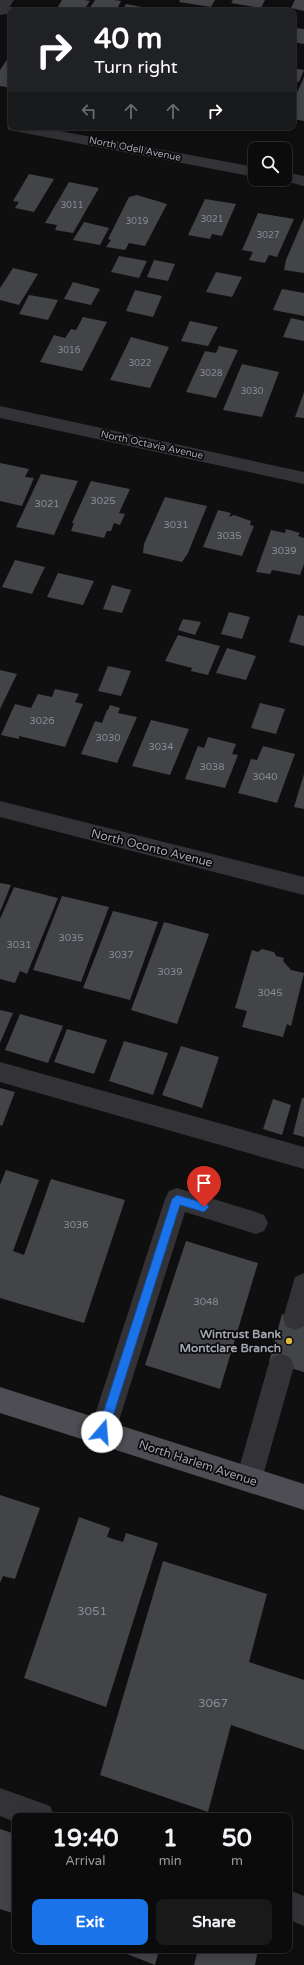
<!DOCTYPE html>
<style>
body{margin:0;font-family:"Varela Round",sans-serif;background:#19191a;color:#f1f3f6;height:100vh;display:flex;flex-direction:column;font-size:15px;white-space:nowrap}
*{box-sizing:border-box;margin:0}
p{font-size:13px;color:#9a9b9d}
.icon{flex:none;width:22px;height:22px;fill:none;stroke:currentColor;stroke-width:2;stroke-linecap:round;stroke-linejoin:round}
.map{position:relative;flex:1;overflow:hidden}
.panel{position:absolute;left:12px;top:1813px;width:280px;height:140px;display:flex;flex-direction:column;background:#0b0b0c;border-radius:8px;box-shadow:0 2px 10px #0003,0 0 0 1px #2b2b2d}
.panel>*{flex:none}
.banner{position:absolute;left:8px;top:8px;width:288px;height:122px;border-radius:8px;box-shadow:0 2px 10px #0003,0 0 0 1px #2b2b2d;background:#202124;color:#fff;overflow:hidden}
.buttons{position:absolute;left:248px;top:142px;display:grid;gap:8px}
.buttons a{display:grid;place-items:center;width:44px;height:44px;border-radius:8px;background:#0b0b0c;box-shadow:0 2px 10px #0003,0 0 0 1px #2b2b2d;font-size:20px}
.pin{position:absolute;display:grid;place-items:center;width:34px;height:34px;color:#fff;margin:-41px -17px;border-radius:50% 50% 50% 0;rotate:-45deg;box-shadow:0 0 4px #0007}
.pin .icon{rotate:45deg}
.me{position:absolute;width:44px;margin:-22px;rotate:18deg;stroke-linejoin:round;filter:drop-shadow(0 0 3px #0008)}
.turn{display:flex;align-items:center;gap:14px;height:84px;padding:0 20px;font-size:18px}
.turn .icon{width:52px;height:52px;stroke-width:2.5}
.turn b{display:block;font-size:28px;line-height:34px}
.lanes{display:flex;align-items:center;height:38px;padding:0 20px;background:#0003;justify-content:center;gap:20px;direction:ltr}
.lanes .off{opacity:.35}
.eta{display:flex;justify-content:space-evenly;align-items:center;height:68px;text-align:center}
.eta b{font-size:24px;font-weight:700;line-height:28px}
.primary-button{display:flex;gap:8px;margin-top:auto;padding:8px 20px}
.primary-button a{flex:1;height:46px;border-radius:8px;background:#1a73e8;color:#fff;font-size:16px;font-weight:700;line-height:46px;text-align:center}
.primary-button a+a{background:#19191a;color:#f1f3f6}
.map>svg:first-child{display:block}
.building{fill:#434448}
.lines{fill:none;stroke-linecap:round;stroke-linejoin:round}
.lane{fill:#333337;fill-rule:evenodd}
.street{fill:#333337;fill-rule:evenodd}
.primary{fill:#4d4d53;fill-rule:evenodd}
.route{fill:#1a73e8;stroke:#114b97}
.poi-dot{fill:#dbba3c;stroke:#0a0a0b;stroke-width:1.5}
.labels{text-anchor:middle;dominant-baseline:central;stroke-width:3.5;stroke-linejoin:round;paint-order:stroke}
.far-number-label{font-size:9px;fill:#8a8c96}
.far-street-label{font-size:10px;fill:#a2a4b0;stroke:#0a0a0b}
.number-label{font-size:10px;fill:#8a8c96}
.street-label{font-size:12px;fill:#a2a4b0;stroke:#0a0a0b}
.poi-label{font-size:12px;font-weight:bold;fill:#a2a4b0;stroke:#0a0a0b;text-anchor:end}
.near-number-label{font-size:12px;fill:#8a8c96}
</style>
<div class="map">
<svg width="304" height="1965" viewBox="0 0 304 1965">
<rect width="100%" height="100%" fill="#0f0f10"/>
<!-- building -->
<path class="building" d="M62,0H84L90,1L83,11L56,10Z
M95,0H114L121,1L116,11H88Z
M180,0H215L211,7L179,2Z
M233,0H265L261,8L231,3Z
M295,0H304V11L291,8Z
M126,4L147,8L152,11H122Z
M296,28L304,29V44L293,42V34Z
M10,55H11V88L0,86V70Z
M293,68L304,70L299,82L293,81Z
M304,77V121L293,119V102Z
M29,174L54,179L34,212L15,208L19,202L13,201Z
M69,182L99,188L73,233L55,230L57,225L45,223Z
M137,195L167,204L145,246L129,243L125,250L106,247L111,240L108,239L129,197Z
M205,199L236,204L222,236L212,234L210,239L188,235Z
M258,213L294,219L277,257L269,255L265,263L249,260L253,252L242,250Z
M304,218V273L284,270L286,260Z
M84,222L109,228L100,245L73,240Z
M119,256L147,261L139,278L111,272Z
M154,260L175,264L168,281L147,277Z
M13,268L38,274L19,305L0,300V288Z
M216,272L242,277L232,297L206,292Z
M73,282L100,289L91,305L64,299Z
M282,289L304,293V316L273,310Z
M135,290L162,296L153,317L126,311Z
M29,295L58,300L48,320L19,314Z
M83,317L107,322L82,371L40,362L54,335L65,338L71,329L76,330Z
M291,318L304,321V341L283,337Z
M190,321L218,327L208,346L181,341Z
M131,337L169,347L150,388L110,380Z
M219,346L238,350L216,398L186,392L205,351L216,353Z
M242,364L279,372L262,417L223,410Z
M304,392V418L295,417Z
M0,463L29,469L25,477L34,478L22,506L0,501Z
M41,474L78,481L54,535L16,527Z
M91,481L130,489L119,513L125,514L120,525L114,523L111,531H107L104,538L71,531L74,523H72Z
M165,497L207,506L188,553L182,562L143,553L144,544Z
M218,510L231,513L229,517L234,515L251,521L250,525L254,526L242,556L203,547Z
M286,529L300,533L298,536L304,538V564L300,575L272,570L270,574L256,572L271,530L285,533Z
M15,560L45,567L32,594L2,587Z
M58,573L94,581L83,605L47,597Z
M112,585L131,590L122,613L103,609Z
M229,612L250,617L242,639L221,634Z
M298,615L304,616V646L289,642Z
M183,619L201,622L195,635L178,630Z
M178,635L220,646L208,675L191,671L192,668L165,661Z
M227,648L256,656L246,680L216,673Z
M108,666L131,671L121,696L98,691Z
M0,670L17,674L0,709Z
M55,689L79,694L75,702L83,704L65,747L19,736V739L1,735L15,704L31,708L38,694L52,697Z
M260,703L285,709L276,734L251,728Z
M110,705L120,708L118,713L137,717L117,763L81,754L95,721L102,723L107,710H108Z
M151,720L189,729L170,775L132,766Z
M208,737L236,744L232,754L238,755L225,788L185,779L198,746L204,748Z
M263,746L295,754L277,803L238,793L251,759L257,760Z
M304,774V809L294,807Z
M0,883L11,885L0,912Z
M14,887L58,898L27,974L20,971L15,983L0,979V919Z
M62,896L109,907L81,982L33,970Z
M113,911L158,922L130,1000L83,988Z
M164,922L209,934L177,1024L131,1010Z
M262,949L274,952L276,956L284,958L283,961L291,970L304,973L291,1026L287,1024L283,1037L242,1027L247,1011L235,1008L252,950L258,952Z
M0,1010L13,1013L0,1043Z
M20,1014L63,1026L48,1063L5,1050Z
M67,1029L107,1040L94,1074L54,1062Z
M124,1041L168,1053L153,1095L109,1081Z
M181,1046L219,1057L202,1108L162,1095Z
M0,1088L15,1092L2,1126L0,1125Z
M302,1098H304V1137L293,1134Z
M273,1099L291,1105L282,1135L263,1129Z
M6,1170L39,1180L13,1251L24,1255L51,1179L125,1200L84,1323L0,1298V1185Z
M186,1241L258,1263L220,1389L145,1365Z
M282,1314L304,1321V1372L269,1362Z
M0,1495L40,1508L15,1579L3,1576L0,1583Z
M79,1517L110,1528L107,1537L123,1542L126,1533L158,1543L106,1707L24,1678Z
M163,1561L267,1594L249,1662L304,1680V1750L231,1725L208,1812L100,1775Z
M0,1829L15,1834V1914L0,1909Z
M117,1950H159L155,1965Z
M198,1950H258L255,1965H194Z"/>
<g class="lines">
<!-- lane -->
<path class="lane" d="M0,5L17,8L19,11H11V15L0,13Z
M0,1062L304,1147V1169L0,1082Z
M177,1188L256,1212L264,1215L268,1223L264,1231L256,1234L185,1212L115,1433L111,1442L102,1446L93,1442L89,1433L165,1199L169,1191Z
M304,1273V1326L295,1330L286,1326L283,1318L295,1277Z
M281,1354L290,1357L294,1366L262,1479L258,1488L249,1492L240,1488L236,1479L268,1366L272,1357Z
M0,1788L50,1806L54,1816H15V1822L0,1816Z
M289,1890L304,1896V1926L289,1920Z"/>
<!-- street -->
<path class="street" d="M0,0H14L5,14L0,15Z
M11,123V127H38L255,167V177L14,131L9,130L7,127Z
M285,172L304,176V186L280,180L279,179H285Z
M0,406L304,472V484L0,418Z
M0,801L304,877V895L0,817Z"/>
<!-- primary -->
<path class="primary" d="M0,1387L304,1484V1510L0,1413Z"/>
</g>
<!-- route -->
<path class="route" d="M177,1195L207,1204L209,1207L204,1212L180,1205L108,1432L106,1436L102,1438L99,1436L97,1432L172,1199Z"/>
<!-- markers -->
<circle class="poi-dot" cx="289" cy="1341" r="4"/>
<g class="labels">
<!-- far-number labels -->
<g class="far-number-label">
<text x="72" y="205">3011</text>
<text x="212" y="219">3021</text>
<text x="137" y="221">3019</text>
<text x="268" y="235">3027</text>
<text x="69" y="350">3016</text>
<text x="140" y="363">3022</text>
<text x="211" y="373">3028</text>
<text x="252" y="391">3030</text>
</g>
<!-- far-street labels -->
<g class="far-street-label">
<text transform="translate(135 149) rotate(11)">North Odell Avenue</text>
<text transform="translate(152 445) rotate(12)">North Octavia Avenue</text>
</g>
<!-- number labels -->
<g class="number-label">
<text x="103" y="501">3025</text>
<text x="47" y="504">3021</text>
<text x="176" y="525">3031</text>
<text x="229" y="536">3035</text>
<text x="284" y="551">3039</text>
<text x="42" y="721">3026</text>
<text x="108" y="738">3030</text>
<text x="161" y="747">3034</text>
<text x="212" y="767">3038</text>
<text x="265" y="777">3040</text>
<text x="71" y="938">3035</text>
<text x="19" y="945">3031</text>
<text x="121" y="955">3037</text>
<text x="170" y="972">3039</text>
<text x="270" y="993">3045</text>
<text x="76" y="1225">3036</text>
<text x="206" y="1302">3048</text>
</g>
<!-- street labels -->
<g class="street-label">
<text transform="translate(152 848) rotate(14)">North Oconto Avenue</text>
<text transform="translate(198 1463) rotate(18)">North Harlem Avenue</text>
</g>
<!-- poi labels -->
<g class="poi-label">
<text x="281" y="1334">Wintrust Bank<tspan x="281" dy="14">Montclare Branch</tspan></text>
</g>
<!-- near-number labels -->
<g class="near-number-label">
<text x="92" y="1611">3051</text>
<text x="213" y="1703">3067</text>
</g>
</g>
</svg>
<div class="buttons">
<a><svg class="icon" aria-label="search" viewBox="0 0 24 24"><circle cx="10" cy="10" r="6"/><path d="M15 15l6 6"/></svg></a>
</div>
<div class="pin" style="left:204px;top:1207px;background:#d93025"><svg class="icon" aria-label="arrive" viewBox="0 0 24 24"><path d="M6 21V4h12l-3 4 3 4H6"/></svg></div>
<svg class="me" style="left:102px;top:1432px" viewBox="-20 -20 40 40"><circle r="19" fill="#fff"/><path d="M0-13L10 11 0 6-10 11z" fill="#1a73e8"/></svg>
<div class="banner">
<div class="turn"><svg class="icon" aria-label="right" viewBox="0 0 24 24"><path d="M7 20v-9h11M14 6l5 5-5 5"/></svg><div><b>40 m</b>Turn right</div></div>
<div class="lanes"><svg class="icon off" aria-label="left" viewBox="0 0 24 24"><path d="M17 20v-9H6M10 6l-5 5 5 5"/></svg><svg class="icon off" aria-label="ahead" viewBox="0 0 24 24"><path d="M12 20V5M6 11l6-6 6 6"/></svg><svg class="icon off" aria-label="ahead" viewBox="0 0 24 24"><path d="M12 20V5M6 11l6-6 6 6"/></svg><svg class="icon" aria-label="right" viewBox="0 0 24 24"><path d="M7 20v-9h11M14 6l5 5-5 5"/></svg></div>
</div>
<section class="panel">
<div class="eta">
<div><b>19:40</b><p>Arrival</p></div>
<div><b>1</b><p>min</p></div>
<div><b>50</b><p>m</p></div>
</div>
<div class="primary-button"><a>Exit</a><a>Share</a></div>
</section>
</div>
